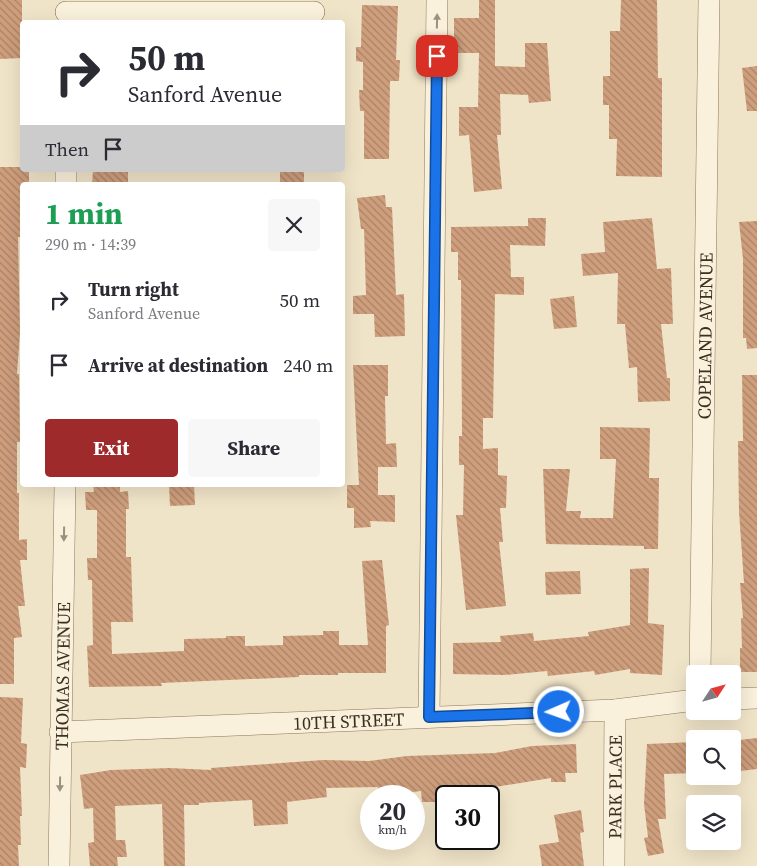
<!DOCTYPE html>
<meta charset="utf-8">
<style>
body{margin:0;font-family:"Source Serif 4",serif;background:#f7f7f7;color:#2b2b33;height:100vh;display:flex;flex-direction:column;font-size:19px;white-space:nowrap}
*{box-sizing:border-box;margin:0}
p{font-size:16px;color:#7c7c81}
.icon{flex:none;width:28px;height:28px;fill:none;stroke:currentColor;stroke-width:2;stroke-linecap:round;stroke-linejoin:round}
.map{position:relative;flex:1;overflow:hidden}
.drawer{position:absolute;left:20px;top:182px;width:325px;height:305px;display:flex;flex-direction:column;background:#fff;border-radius:5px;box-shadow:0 5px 20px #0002}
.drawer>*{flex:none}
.banner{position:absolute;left:20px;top:20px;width:325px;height:152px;border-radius:5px;box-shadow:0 5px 20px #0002;background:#fff;color:#2b2b33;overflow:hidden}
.needle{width:32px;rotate:54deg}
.tools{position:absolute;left:686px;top:665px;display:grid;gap:10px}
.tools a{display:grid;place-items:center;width:55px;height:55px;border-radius:5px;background:#fff;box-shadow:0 5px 20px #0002;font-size:25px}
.speed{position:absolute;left:360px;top:785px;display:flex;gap:10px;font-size:25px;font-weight:700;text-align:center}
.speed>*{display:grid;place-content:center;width:65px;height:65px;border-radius:50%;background:#fff;box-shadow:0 5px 20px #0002;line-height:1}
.speed small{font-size:12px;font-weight:400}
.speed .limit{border:2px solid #111;border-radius:8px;background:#fff;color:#111}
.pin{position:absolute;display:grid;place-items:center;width:42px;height:42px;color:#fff;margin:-21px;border-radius:10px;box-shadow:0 2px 8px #0006}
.me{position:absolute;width:55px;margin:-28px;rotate:268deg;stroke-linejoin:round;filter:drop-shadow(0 0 4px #0008)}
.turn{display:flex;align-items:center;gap:18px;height:105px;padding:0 25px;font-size:22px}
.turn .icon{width:65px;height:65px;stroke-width:2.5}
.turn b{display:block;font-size:35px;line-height:42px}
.then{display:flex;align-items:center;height:48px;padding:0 25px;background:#0003;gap:10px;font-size:19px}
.round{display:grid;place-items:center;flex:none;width:52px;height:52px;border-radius:5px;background:#f7f7f7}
.head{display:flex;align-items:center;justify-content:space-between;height:85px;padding:0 25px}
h1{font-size:30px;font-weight:700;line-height:38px;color:#1e9e55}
.cta{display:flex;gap:10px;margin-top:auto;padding:10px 25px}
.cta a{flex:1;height:58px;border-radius:5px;background:#9e2a2b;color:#fff;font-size:20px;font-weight:700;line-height:58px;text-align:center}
.cta a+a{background:#f7f7f7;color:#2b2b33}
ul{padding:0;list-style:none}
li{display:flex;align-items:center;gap:15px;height:65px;padding:0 25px}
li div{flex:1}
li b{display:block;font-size:19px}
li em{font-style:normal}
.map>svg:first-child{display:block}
.building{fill:url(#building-back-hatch)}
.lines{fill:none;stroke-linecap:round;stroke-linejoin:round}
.minor-casing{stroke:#8d765c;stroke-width:22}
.minor{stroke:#faf1dc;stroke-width:21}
.oneway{fill:#9c907e}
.route-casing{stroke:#114b97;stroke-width:12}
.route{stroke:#1a73e8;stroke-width:9}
.labels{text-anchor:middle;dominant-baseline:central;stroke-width:5;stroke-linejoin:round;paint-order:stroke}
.street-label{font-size:18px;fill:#3d2e20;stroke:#f7eed8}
</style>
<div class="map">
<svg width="757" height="866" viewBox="0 0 757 866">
<defs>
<pattern id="building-back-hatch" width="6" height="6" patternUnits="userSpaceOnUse" patternTransform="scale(1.25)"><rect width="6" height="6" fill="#cf9f7d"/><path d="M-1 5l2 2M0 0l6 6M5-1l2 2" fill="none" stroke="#a98266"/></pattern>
</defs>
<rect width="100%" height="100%" fill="#f0e4c8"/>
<!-- building -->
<path class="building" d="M0,0H22V58L0,59Z
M479,0H495V66L525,67V43H547L551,101L529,103L528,95L500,94L501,135H497L502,189L474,192L469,135L459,136V107H478L479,53H454V18H479Z
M621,0H657L658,78H662V177L616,176L617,139H609V105H603V76H610V31H620Z
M362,5L398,6L396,60H400L399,81H390L389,159H364V111H360L359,90H363V62L356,61V47H361Z
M757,66V111H747L742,68Z
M0,167H22V170H29V185H22V193H20L22,237H18L20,332L17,374H19L20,442H17V493H19V540L27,539V560H20L25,606H18L22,637L14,638V684H0Z
M93,170H128V185H92Z
M280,170H304V185H280Z
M385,195L386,207H392L396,295L404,294L405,336L375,337L374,314H353V296L366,295L364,229H361L357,198Z
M528,218H546L545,246L510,245L511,277H524V295L495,294L493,418H483V449L498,448V475L507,476L506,508H500L503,542H499L506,606L466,610L456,515H463L464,465H459V436H462L461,280H458V252H451V227L528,226Z
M652,218L657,269L671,268L673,324H661L667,378H670V401L638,402L637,367L629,368L625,324H617L618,273L583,276L581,254L605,252L603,222Z
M757,221V348L747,349L746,338H743V259L739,222Z
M574,296L577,327L554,329L550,299Z
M353,365H388V396H385L386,444L396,443L397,467H378V495H395V522L370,521L371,527L354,528V508H347V485H359Z
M742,375H757V672H740V648H742L741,618H743L740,583H744L739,512L738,441H743Z
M600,427L650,428L649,478H659L658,549H644V546L546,544L543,469H570L566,511H581L580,518H613L616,459H600Z
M93,485H120V492L128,491L129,509H126V557H131L133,622H111L112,654L184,651V639L226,638V636H245V646L283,645V636L323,635V631H339V645H368L362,561L382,560L389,625L386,626V673H338V675H299V677L161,683L162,686L89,687L87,646L93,645L92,580H88L87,558H97V510H86L85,492H94Z
M169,485H194L195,505L170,506Z
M649,568L648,623L664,625L662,675L630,673V669L595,675L594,671L548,676L547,671L504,675L453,674V643L501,642L500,636L533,633L534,641L589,636L588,632L630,625V569Z
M580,571L581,594L546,595L545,572Z
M0,697L23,698L21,743L27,744L26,768L20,767L22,816H20L21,845H18L19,866H0Z
M757,738V769L732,772V745L740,744L739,740Z
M695,742V773L664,774L666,819H658L664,853L648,856L644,838L648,837L644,804L647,744Z
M576,744L577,773H565L566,782H551V778L495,787L496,796H478V790H436L437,802H422L421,791L379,796L378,787L326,788L327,797L287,802L288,824L254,826L252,800L199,803V805H184L185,866H164L162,804L115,806L116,840H125L127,857H117L118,866H90L88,843L94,842L93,808L84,809L80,775L111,770L170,768L211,770V768L323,760L369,761L407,756L495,753L532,746Z
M581,810L584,832L580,833L584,866H542L539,845L559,842L554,815Z"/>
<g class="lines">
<!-- minor casing -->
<g class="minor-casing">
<g id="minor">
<path d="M66,12H314"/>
<path d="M66,170V185"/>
<path id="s1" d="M700,674L709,0"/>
<path d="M732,699L757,698"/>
<path d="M429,717L437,0"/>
<path id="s2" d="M60,732L615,710L695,700"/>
<path id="s3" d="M59,866L65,485"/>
<path id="s4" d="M614,866L615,710"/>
</g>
</g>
<!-- minor -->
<use href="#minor" class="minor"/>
</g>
<!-- one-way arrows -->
<defs><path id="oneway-solid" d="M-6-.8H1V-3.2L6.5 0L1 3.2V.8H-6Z" transform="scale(1.25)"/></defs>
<g class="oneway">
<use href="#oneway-solid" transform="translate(437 21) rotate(-89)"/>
<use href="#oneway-solid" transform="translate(64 534) rotate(91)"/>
<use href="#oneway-solid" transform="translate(60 784) rotate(91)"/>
</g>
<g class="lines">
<!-- route casing -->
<g class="route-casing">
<path id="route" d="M437,56L429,717L559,712"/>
</g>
<!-- route -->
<use href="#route" class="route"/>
</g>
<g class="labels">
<!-- street labels -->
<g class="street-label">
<text stroke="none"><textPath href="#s1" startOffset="338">COPELAND AVENUE</textPath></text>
<text stroke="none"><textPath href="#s3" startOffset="190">THOMAS AVENUE</textPath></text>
<text stroke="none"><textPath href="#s2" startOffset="289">10TH STREET</textPath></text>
<text stroke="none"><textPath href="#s4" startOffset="79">PARK PLACE</textPath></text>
</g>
</g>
</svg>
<div class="tools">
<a><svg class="needle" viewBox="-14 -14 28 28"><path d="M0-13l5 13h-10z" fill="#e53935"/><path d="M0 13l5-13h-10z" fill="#7c7c81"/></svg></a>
<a><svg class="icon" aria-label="search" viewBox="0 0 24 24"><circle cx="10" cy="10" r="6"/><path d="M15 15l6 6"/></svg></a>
<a><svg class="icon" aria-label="layers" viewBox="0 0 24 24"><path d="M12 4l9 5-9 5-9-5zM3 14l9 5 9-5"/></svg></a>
</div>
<div class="speed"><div>20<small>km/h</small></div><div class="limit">30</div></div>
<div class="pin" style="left:437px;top:56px;background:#d93025"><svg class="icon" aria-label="arrive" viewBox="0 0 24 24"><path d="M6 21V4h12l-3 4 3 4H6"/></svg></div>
<svg class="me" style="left:559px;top:712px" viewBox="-20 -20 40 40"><circle r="17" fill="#1a73e8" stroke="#fff" stroke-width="3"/><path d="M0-11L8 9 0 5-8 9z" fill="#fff"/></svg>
<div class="banner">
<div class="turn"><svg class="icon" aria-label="right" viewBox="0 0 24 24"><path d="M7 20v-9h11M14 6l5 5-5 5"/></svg><div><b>50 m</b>Sanford Avenue</div></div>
<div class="then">Then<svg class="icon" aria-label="arrive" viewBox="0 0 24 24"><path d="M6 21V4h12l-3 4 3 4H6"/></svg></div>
</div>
<section class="drawer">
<div class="head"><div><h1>1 min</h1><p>290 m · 14:39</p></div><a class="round"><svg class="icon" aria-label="close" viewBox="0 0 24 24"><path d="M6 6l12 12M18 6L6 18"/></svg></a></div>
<ul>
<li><svg class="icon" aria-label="right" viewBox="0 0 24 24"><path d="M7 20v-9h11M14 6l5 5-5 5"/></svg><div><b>Turn right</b><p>Sanford Avenue</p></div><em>50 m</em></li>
<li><svg class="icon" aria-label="arrive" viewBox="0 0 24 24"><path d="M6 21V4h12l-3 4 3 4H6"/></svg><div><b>Arrive at destination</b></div><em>240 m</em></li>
</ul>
<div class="cta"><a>Exit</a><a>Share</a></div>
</section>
</div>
